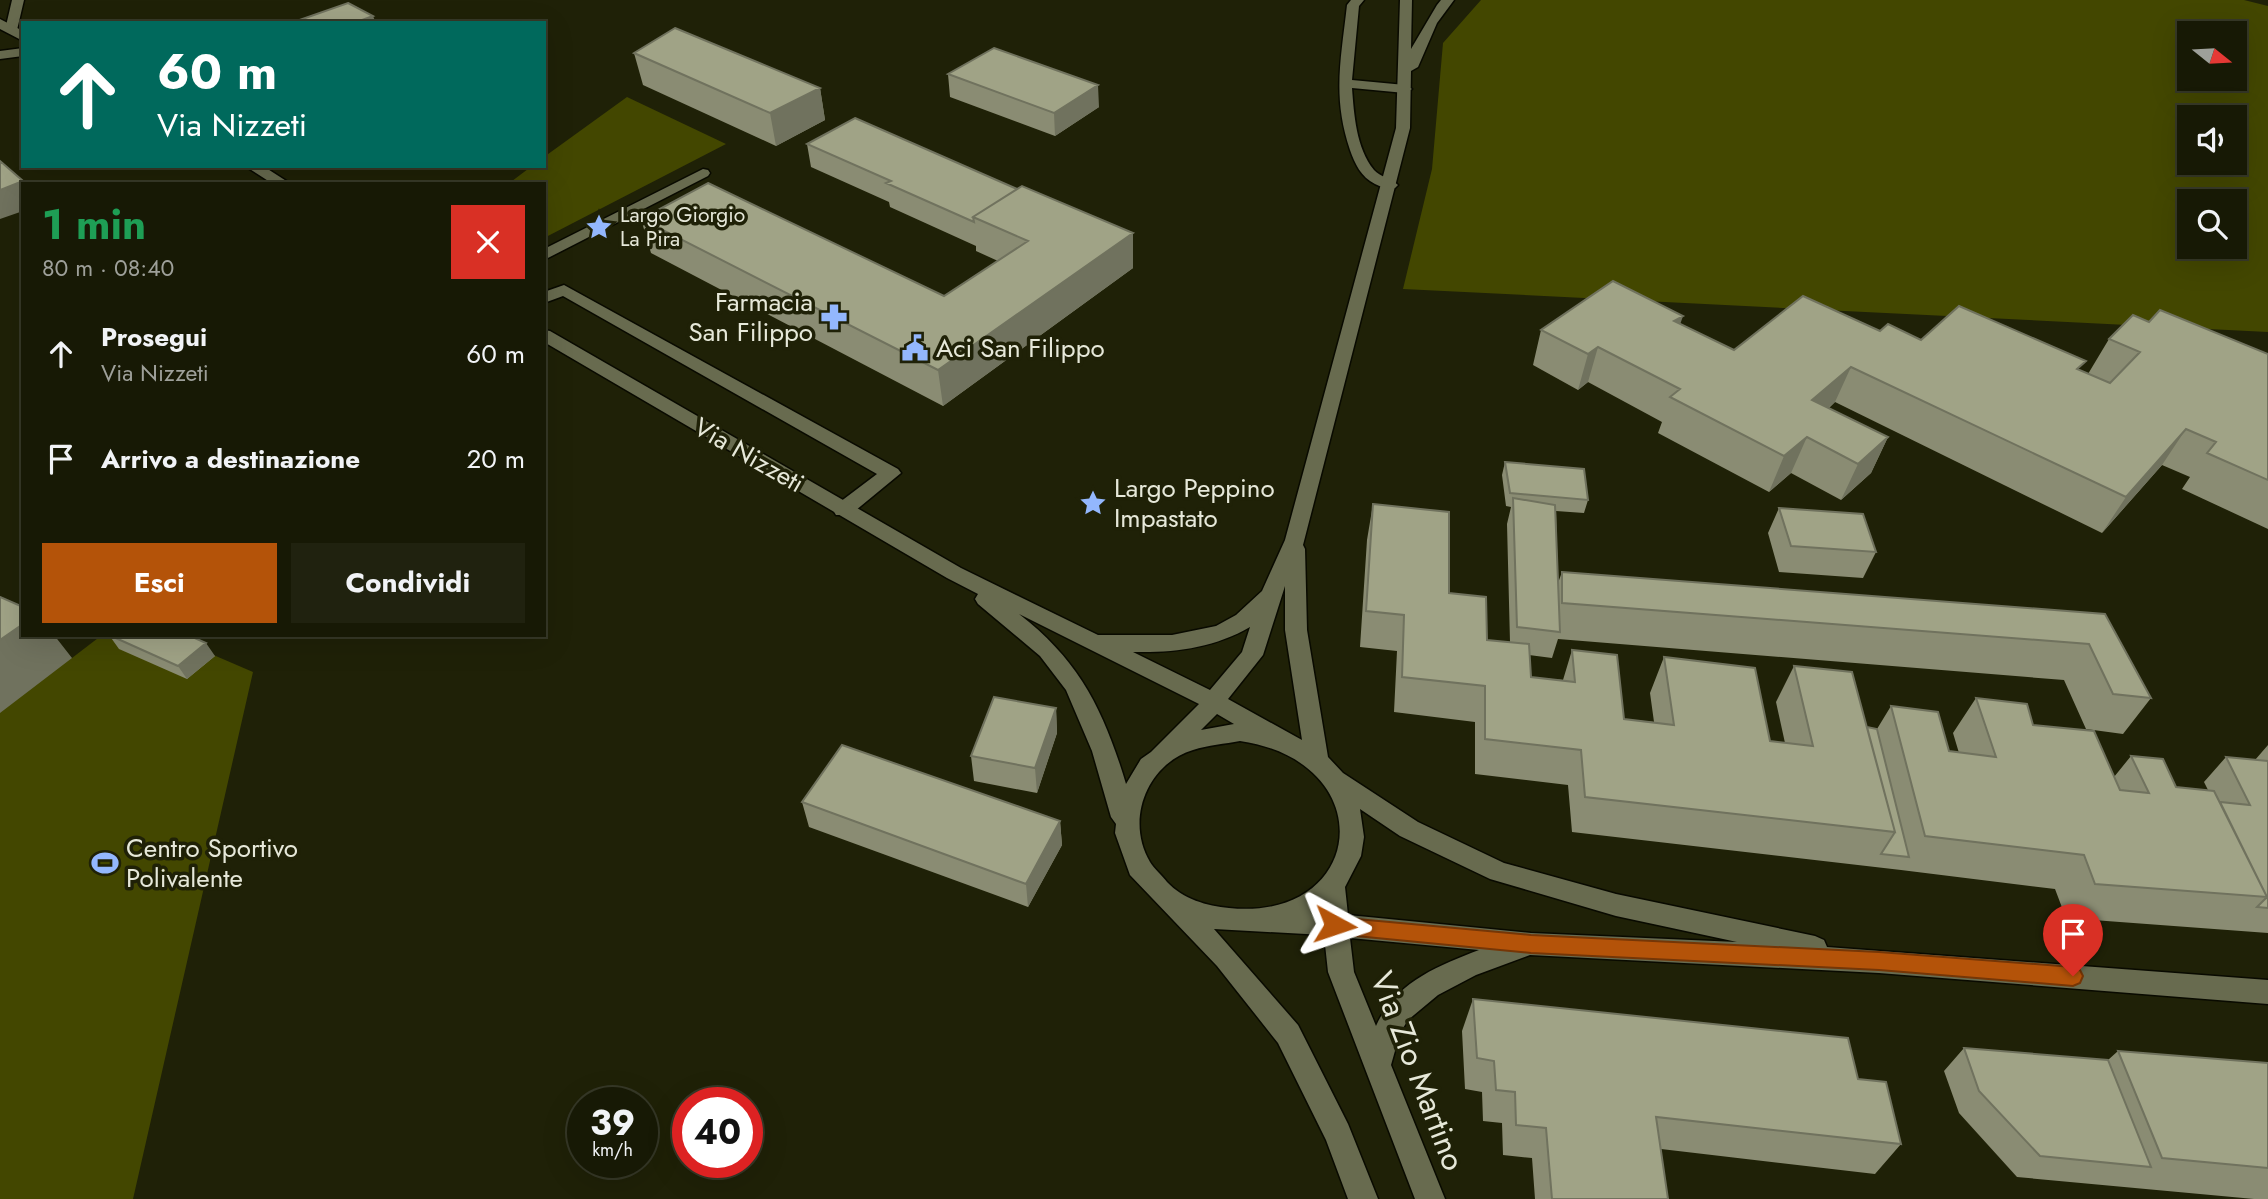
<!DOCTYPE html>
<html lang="it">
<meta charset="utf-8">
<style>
body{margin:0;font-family:Jost,sans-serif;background:#20220f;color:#f1f3f6;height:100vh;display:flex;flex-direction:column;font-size:26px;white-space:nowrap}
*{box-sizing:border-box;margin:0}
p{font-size:23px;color:#9ea09a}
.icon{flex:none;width:38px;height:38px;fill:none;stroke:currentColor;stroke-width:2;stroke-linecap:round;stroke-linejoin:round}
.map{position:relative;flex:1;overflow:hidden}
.details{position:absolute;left:21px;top:182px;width:525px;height:455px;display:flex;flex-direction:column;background:#171905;border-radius:0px;box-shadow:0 7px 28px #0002,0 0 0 2px #363827}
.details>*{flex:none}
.banner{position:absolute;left:21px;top:21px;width:525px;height:147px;border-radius:0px;box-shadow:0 7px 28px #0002,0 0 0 2px #363827;background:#00695c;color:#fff;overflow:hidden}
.needle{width:46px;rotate:108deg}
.tools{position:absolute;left:2177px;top:21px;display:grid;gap:14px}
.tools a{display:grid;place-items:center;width:70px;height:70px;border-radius:0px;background:#171905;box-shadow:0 7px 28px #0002,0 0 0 2px #363827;font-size:35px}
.speed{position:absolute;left:567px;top:1087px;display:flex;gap:14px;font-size:35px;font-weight:700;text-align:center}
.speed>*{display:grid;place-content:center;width:91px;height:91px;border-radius:50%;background:#171905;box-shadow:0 7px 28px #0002,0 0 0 2px #363827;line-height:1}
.speed small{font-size:18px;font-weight:400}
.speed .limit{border:10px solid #d22;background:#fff;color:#111}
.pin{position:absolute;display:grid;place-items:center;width:60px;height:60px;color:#fff;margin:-72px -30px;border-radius:50% 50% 50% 0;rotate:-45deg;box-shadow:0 0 7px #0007}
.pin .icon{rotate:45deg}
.me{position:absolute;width:77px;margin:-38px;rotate:95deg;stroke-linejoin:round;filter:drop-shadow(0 0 5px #0008)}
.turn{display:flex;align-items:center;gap:24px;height:147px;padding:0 21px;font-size:32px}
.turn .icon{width:91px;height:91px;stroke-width:2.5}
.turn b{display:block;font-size:49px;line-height:60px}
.round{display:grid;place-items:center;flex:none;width:74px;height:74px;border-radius:0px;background:#20220f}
.summary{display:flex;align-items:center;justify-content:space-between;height:119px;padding:0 21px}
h1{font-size:42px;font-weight:700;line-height:52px;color:#1e9e55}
.primary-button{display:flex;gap:14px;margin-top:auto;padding:14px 21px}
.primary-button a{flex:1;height:80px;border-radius:0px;background:#b45309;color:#fff;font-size:28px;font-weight:700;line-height:80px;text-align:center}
.primary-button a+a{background:#20220f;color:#f1f3f6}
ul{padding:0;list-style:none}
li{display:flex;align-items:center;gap:21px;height:105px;padding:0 21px}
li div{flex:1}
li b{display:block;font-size:26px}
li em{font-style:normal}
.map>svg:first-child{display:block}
.green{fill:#434700;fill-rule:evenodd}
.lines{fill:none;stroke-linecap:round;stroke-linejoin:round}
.lane-casing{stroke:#090a00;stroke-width:3}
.street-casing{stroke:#090a00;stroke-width:3}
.secondary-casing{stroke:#090a00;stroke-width:3}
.lane{fill:#686b4f;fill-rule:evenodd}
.street{fill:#686b4f;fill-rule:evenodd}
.secondary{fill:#686b4f;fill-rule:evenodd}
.wall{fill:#8a8c73}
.shaded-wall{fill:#70725e}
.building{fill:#a0a386;stroke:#70725e;stroke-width:2}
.route{fill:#b45309;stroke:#753606;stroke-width:2}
.labels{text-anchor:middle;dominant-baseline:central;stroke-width:7;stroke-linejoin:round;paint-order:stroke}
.far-poi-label{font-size:21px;fill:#e6e8d9;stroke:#1f2107;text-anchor:start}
.poi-label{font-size:26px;fill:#e6e8d9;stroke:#1f2107;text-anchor:start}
.street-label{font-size:26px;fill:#e6e8d9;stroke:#1f2107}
.near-street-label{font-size:32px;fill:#e6e8d9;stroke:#1f2107}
</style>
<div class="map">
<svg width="2268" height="1199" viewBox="0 0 2268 1199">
<rect width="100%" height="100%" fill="#1f2107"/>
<!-- green -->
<path class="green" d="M1481,0H2244L2268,6V332L1403,289L1432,169L1443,43ZM2189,33H2235V79H2189ZM2189,117H2235V163H2189ZM2189,201H2235V247H2189Z
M627,97L726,144L544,238V184H508L532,166H544V157Z
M0,625L72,658L102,635H167L253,672L133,1199H0Z"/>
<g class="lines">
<!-- lane casing -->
<g class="lane-casing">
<path id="lane" d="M1351,0H1364L1359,6L1352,80L1405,85L1412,89L1405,93L1352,88C1354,114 1356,148 1374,170C1380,177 1391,178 1398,185L1395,188C1387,190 1382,187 1375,184C1361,177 1355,164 1350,150C1332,97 1341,59 1347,5Z
M564,285L898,469L901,473L850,515H836L833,510L836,505L877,474L563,296L544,303V292Z"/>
</g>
<!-- street casing -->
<g class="street-casing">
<path id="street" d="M12,0H24L17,30L11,34L5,30Z
M23,48V56L0,59V51Z
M703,169L708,170L710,173L708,176L544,260V249Z"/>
</g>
<!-- secondary casing -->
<g class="secondary-casing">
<path id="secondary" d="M1400,0H1412L1411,49L1437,5L1441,0H1454L1437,23L1418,67L1411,71L1410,128L1303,545L1305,549L1307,630L1328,757L1343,773L1418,822L1504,863L1616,894L1815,936L1824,940L1827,947L2268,980V1004L1879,973L1530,955L1476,975L1438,995L1408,1020L1400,1033L1391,1065L1445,1199H1415L1328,972L1324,935L1214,929L1298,1025L1348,1124L1378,1199H1348L1326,1140L1278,1043L1217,966L1130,875L1115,833L1116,824L1111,817L1092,751L1066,690L1040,656L978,604L975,599L978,594L947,578L544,342V330L550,331L961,568L1098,635H1172L1216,626L1236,615L1262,591L1285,540L1396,128ZM1285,586V630L1302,740L1228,699L1263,655ZM1019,614L1199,704L1151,752L1141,759L1126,784C1104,711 1080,661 1019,614ZM1250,627L1242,652L1210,690L1133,652C1174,653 1214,648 1250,627ZM1217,714L1234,724L1201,730ZM1240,741C1383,762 1366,922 1229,908C1207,906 1183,899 1167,882C1162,875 1154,869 1150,862C1125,820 1147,764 1193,750C1208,745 1225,744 1240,741ZM1360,809L1400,836L1490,879L1616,916L1737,942L1531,933L1348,915L1345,887L1361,856L1364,837ZM1350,938L1479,950C1437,966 1395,983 1376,1026L1354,972Z
M0,19L23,31V41L0,29Z
M245,166H263L291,184H273Z"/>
</g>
<!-- lane -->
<use href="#lane" class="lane"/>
<!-- street -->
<use href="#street" class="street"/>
<!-- secondary -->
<use href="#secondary" class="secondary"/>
</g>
<!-- wall -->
<path class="wall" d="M634,53L820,88L825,120L776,146L643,85Z
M948,74L1099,107L1055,136L950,97Z
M807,144L1017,189L1133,233V268L943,406L651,253L641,219L944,296L998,261L976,251V246L890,207L889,202L811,167Z
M2149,322L2268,354V529L2182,489L2190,477L2162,465L2102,533L1835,402L1829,408L1888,437L1871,473L1841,500L1791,473L1769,492L1658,433L1662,422L1588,382L1578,390L1533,365L1541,330L1680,324L1734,350L1880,331L2080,371L2088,374L2109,339Z
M1505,462L1588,500L1584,513L1556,511L1558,583L1562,572L2105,614L2151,698L2123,734L2086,729L2064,680L1558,639L1552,658L1529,655L1531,677L1563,680L1572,650L1624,719L1654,722L1650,693L1664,657L1770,741L1785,743L1776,702L1794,666L1867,727L1877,729L1891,706L1949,751L1959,753L1953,733L1976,698L2033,725L2114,777L2131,756L2176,787L2208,790L2204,782L2226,757L2255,760L2268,745V933L2066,918L2055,889L1901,870L1572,832L1568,785L1475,774V722L1394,712L1397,651L1360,647L1367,540L1373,504L1449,593L1487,640L1510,642L1507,524L1511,507L1506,506L1502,475Z
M1779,508L1876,552L1863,578L1779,572L1768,533Z
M109,635L215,656L187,679L119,649Z
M1056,708L1057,733L1037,793L974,781L971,756Z
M802,802L1060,821L1062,845L1028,907L809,827Z
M1473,999L1858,1079L1901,1144L1875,1174L1661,1149L1668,1199H1535L1532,1158L1503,1155L1502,1123L1483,1121L1482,1092L1465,1089L1462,1031Z
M1964,1048L2108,1060L2118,1051L2268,1063V1199H2254L2017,1177L1959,1113L1944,1071Z"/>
<!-- shaded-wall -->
<path class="shaded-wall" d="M373,16L376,23H354Z
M1098,85L1099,107L1055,136L1054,113Z
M820,88L825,120L776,146L770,113Z
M23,181L25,184H23V211L0,219V190Z
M1133,233V268L943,406L938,370Z
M1683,316L1671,351L1674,321Z
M1598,347L1588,382L1578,390L1588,354Z
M1851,367L1835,402L1797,435L1812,400Z
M2186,429L2162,465L2102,533L2126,497Z
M1807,437L1791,473L1769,492L1784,456Z
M1888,437L1871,473L1841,500L1858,464Z
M23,624V635H54L72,658L0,713V640Z
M206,643L215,656L187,679L178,666Z
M1056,708L1057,733L1037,793L1035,768Z
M1060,821L1062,845L1028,907L1026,884Z"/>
<!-- building -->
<path class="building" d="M348,3L373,16L354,23H291Z
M675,28L820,88L770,113L634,53Z
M994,48L1098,85L1054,113L948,74Z
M855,118L1017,189L973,217L974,222L886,183L891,181L807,144Z
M0,161L23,181L0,190Z
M708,183L944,296L1028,241L973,217L1022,186L1133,233L938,370L641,219Z
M1613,281L1683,316L1674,321L1734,350L1803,296L1880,331L1888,324L1921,340L1959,306L2086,361L2077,369L2110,383L2140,352L2109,339L2133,315L2149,322L2160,310L2268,354V480L2207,453L2216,442L2186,429L2126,497L1851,367L1812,400L1888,437L1858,464L1807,437L1784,456L1670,397L1680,389L1598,347L1588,354L1541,330Z
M1505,462L1584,469L1588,500L1510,493Z
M1513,498L1555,505L1560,632L1517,627Z
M1373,504L1449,512V593L1486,597L1487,640L1529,644L1531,677L1575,682L1572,650L1617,655L1624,719L1674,725L1664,657L1755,668L1770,741L1813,746L1794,666L1852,672L1895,832L1585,797L1581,750L1485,739V686L1402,677L1404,615L1366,611Z
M1779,508L1863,514L1876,552L1791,546Z
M1562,572L2105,614L2151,698L2113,694L2089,644L1562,603Z
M0,597L23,607V624L0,640Z
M109,635H188L206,643L178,666Z
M994,697L1056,708L1035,768L971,756Z
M1976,698L2027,704L2033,725L2094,731L2120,790L2149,793L2131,756L2163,759L2176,787L2214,791L2267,897L2095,884L2084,855L1925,836L1891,706L1938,712L1949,751L1996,757Z
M1867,727L1877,729L1909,857L1881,854L1895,832Z
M842,745L1060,821L1026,884L802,802Z
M2226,757L2268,761V908L2257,907L2267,897L2220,802L2250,805Z
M1473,999L1848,1038L1858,1079L1886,1082L1901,1144L1656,1117L1668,1199H1552L1546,1128L1516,1125L1515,1092L1496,1090L1494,1061L1477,1058Z
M1964,1048L2108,1060L2151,1167L2040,1156L1979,1091Z
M2118,1051L2268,1063V1168L2162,1158Z"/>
<!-- route -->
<path class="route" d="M1335,917L1531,935L1879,952L2073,967L2080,970L2083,976L2080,983L2073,986L1879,970L1531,953L1335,934L1328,931L1326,925L1328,919Z"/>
<!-- icons -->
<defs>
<g id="sight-bare" transform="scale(2.1)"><path d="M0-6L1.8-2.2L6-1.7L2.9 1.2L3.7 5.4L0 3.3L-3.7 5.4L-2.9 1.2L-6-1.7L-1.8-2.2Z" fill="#93b7fd" stroke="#1f2107" stroke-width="2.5" paint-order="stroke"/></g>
<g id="pharmacy-bare" transform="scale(2.1)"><path d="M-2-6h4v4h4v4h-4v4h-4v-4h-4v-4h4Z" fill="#93b7fd" stroke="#1f2107" stroke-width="2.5" paint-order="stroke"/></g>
<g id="civic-bare" transform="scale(2.1)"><path d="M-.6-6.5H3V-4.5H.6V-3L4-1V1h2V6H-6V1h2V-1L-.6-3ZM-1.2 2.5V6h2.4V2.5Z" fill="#93b7fd" stroke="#1f2107" stroke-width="2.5" paint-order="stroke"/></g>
<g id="stadium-bare" transform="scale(2.1)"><path d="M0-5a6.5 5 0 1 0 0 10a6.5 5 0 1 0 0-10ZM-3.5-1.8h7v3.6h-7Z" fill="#93b7fd" stroke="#1f2107" stroke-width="2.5" paint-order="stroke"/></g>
</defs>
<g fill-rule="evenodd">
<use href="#sight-bare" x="599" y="227"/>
<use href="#pharmacy-bare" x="834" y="317"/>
<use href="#civic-bare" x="915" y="348"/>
<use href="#sight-bare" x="1093" y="503"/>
<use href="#stadium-bare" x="105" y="863"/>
</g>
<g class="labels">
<!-- far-poi labels -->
<g class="far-poi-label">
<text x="620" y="215">Largo Giorgio<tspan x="620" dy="24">La Pira</tspan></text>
</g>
<!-- poi labels -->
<g class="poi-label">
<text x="813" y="302" text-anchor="end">Farmacia<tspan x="813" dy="30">San Filippo</tspan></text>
<text x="936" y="348">Aci San Filippo</text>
<text x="1114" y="488">Largo Peppino<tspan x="1114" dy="30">Impastato</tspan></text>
<text x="126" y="848">Centro Sportivo<tspan x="126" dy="30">Polivalente</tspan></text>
</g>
<!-- street labels -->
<g class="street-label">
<text transform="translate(749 455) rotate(30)">Via Nizzeti</text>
</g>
<!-- near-street labels -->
<g class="near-street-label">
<text transform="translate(1418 1071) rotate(69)">Via Zio Martino</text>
</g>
</g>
</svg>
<div class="tools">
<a><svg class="needle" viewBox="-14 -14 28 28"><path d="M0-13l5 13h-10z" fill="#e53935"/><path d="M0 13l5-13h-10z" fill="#9ea09a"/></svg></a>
<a><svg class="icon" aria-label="sound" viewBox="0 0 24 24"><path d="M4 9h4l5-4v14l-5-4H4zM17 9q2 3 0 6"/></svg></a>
<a><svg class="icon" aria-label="search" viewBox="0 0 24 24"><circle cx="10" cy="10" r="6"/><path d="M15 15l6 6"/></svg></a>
</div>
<div class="speed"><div>39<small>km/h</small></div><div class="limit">40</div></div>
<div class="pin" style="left:2073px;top:976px;background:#d93025"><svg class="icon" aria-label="arrive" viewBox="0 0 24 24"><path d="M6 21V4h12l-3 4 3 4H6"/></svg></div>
<svg class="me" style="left:1335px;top:925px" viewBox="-20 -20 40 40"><path d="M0-17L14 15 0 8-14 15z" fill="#b45309" stroke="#fff" stroke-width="4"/></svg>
<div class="banner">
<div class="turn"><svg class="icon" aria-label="ahead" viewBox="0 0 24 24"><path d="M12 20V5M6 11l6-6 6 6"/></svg><div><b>60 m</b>Via Nizzeti</div></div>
</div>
<section class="details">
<div class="summary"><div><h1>1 min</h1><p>80 m · 08:40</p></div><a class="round" style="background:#d93025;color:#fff"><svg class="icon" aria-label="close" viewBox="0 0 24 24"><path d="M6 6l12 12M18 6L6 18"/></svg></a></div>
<ul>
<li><svg class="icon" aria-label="ahead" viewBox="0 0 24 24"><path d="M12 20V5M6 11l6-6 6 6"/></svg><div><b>Prosegui</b><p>Via Nizzeti</p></div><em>60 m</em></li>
<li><svg class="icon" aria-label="arrive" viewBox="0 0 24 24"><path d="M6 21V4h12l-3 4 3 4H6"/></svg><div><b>Arrivo a destinazione</b></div><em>20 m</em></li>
</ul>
<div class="primary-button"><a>Esci</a><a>Condividi</a></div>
</section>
</div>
